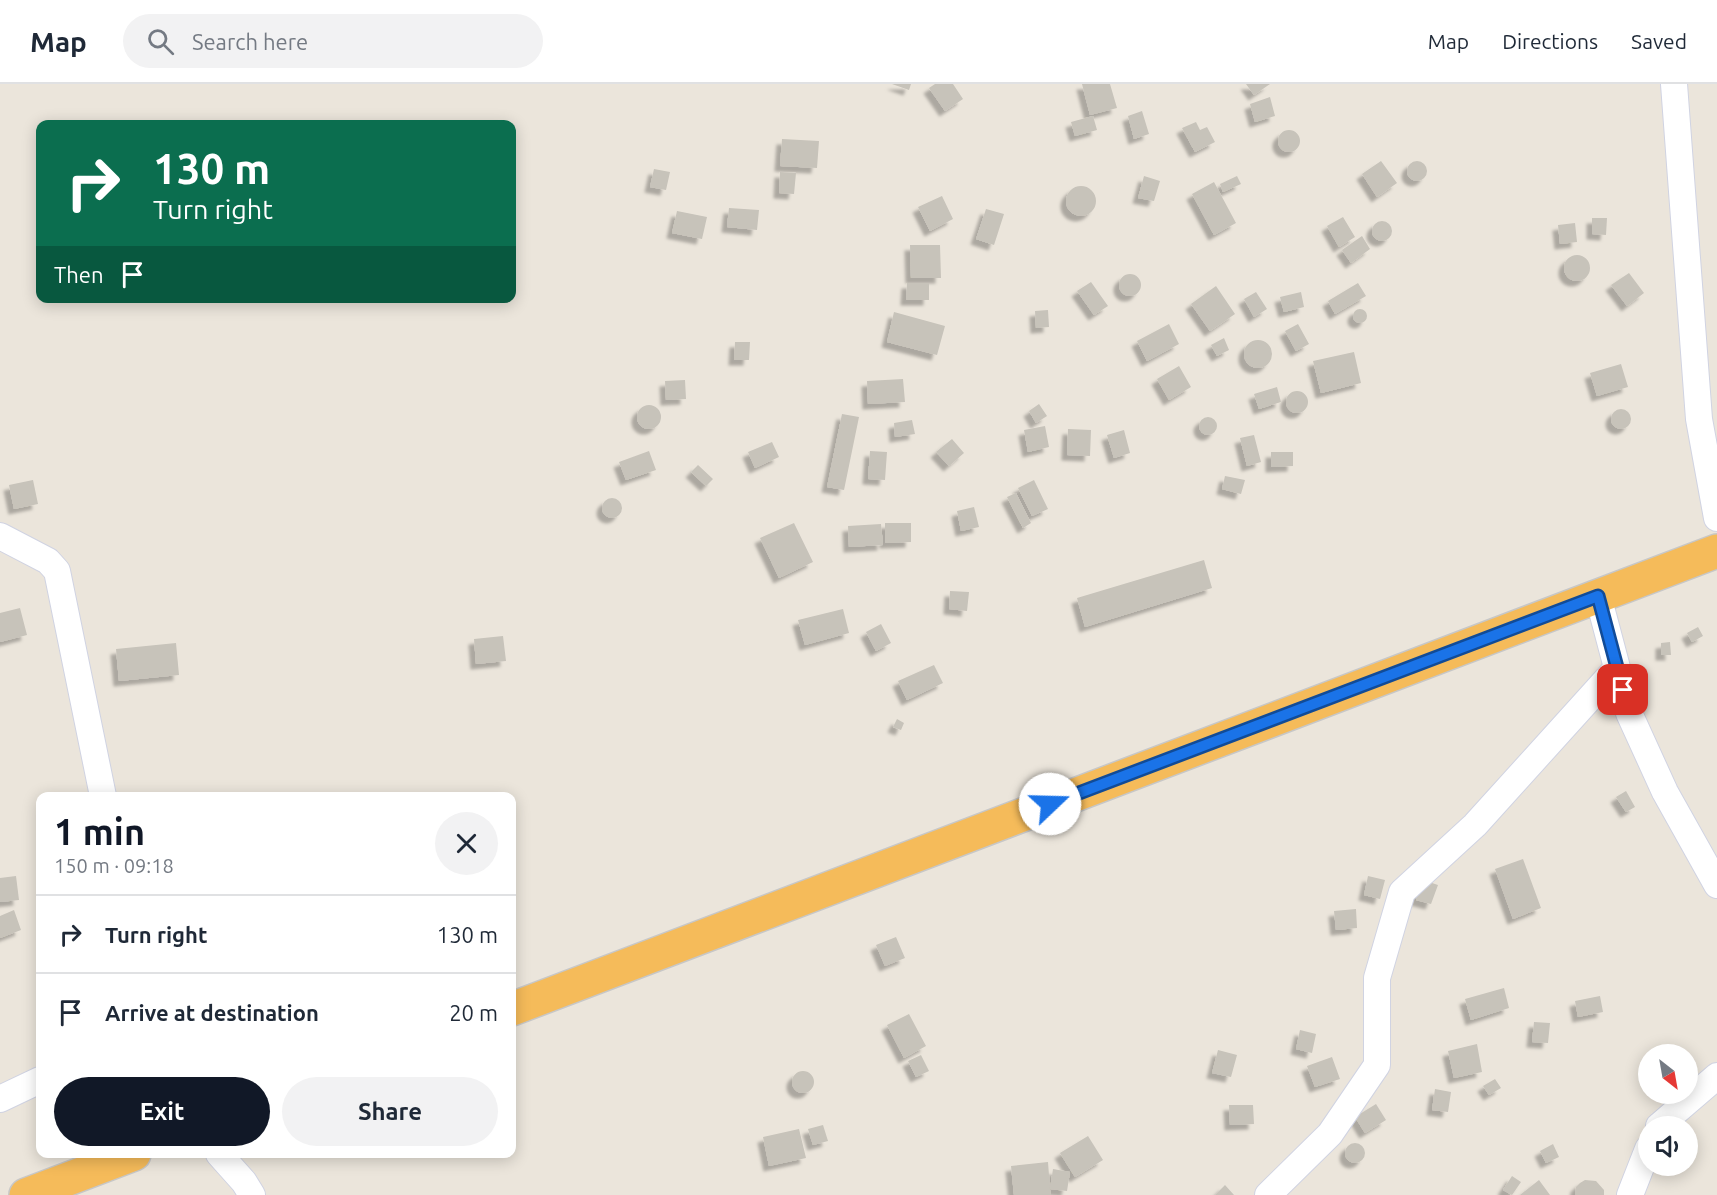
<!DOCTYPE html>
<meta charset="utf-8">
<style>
body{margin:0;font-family:Ubuntu,sans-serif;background:#f2f2f3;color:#1f2937;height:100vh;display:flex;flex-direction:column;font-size:22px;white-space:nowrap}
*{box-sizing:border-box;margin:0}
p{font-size:20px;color:#747a83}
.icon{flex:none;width:33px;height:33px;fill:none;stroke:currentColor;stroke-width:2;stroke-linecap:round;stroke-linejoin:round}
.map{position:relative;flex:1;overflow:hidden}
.details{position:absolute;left:36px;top:708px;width:480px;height:366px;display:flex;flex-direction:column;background:#fff;border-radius:12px;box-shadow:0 3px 15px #0003}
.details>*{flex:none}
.guide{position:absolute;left:36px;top:36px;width:480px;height:183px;border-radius:12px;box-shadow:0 3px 15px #0003;background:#0b6e4f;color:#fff;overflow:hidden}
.needle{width:39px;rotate:149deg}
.tools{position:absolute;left:1638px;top:960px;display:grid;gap:12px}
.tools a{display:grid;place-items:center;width:60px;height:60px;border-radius:50%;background:#fff;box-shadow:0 3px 15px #0003;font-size:30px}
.pin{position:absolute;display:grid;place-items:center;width:51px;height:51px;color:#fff;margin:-26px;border-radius:12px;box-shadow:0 3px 9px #0006}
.me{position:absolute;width:66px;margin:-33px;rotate:69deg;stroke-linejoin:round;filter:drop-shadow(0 0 4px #0008)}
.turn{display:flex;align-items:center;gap:21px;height:126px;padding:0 18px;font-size:27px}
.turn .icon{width:78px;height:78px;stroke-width:2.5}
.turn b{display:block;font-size:42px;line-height:51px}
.then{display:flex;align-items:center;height:57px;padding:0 18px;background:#0003;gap:12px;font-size:22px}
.round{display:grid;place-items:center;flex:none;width:63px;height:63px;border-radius:32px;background:#f2f2f3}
.head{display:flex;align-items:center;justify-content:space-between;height:102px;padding:0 18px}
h1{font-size:36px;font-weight:700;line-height:45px;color:#111827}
.cta{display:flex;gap:12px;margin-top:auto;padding:12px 18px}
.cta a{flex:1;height:69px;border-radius:36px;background:#111827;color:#fff;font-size:24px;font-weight:700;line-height:69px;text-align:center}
.cta a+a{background:#f2f2f3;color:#1f2937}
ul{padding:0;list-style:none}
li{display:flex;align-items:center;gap:18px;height:78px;padding:0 18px;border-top:2px solid #e0e1e3}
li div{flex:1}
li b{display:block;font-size:22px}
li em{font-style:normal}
header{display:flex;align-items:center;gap:36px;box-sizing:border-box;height:84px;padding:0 30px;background:#fff;border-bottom:2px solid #e0e1e3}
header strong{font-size:28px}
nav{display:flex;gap:33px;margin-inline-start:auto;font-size:21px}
.search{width:420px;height:54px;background:#f2f2f3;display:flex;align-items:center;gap:15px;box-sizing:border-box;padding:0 21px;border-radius:33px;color:#747a83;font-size:22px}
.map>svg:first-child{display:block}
.building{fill:#c7c3ba;filter:url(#shadow)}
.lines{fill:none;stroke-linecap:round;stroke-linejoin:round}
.minor-casing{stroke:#d0d3e2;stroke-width:28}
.trunk-casing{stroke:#c7c7c7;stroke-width:36}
.minor{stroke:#fff;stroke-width:26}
.trunk{stroke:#f5bb5a;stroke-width:33}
.route-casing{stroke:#114b97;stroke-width:15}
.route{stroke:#1a73e8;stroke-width:10}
</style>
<header>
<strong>Map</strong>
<div class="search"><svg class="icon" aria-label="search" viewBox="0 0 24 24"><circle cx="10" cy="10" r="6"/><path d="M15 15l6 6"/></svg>Search here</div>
<nav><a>Map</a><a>Directions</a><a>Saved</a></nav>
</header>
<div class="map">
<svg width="1717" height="1111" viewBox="0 0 1717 1111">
<defs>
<filter id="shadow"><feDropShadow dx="-5.5" dy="5.5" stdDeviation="1.5" flood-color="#0004"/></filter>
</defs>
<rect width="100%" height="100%" fill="#ebe5db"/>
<!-- building -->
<path class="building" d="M892,0H911L909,6Z
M935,0H953L963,15L945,27L929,4Z
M1082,0H1110L1117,24L1090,31Z
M1246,0H1270L1254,11Z
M1270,13L1275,32L1255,38L1250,20Z
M1142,27L1149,50L1134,55L1128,32Z
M1093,32L1097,46L1075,52L1071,38Z
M1196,38L1200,46L1207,43L1215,58L1195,68L1182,44Z
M1278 57a11 11 0 1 1 22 0a11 11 0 1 1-22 0Z
M782,55L819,57L817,84L780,82Z
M1381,77L1397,99L1377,113L1362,90Z
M1407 87a10 10 0 1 1 20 0a10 10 0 1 1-20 0Z
M654,85L670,88L666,106L650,103Z
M780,88L796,89L794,110L779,109Z
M1144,92L1160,97L1154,117L1138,114Z
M1237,92L1241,100L1223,108L1220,100Z
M1214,98L1236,139L1214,151L1192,110Z
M1066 117a15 15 0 1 1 30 0a15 15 0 1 1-30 0Z
M942,112L953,135L930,147L918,123Z
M729,124L759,126L757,146L727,143Z
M986,125L1004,130L994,161L976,155Z
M677,127L707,133L702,155L672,149Z
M1343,133L1355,153L1339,163L1327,142Z
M1592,134H1607L1606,151L1592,150Z
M1372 147a10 10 0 1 1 20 0a10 10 0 1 1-20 0Z
M1575,139L1577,158L1560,160L1558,141Z
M1362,152L1370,165L1351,179L1342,166Z
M910,161H940L941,194H911Z
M1564 184a13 13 0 1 1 26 0a13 13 0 1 1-26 0Z
M1629,189L1644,209L1627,222L1611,201Z
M1119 201a11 11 0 1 1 22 0a11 11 0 1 1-22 0Z
M1091,198L1108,222L1094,231L1077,207Z
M907,199H929V216H906Z
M1358,199L1366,212L1335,230L1328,217Z
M1216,202L1235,230L1210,247L1191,220Z
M1256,208L1267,225L1254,233L1244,215Z
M1301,208L1304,223L1284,228L1280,213Z
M1353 232a7 7 0 1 1 14 0a7 7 0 1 1-14 0Z
M1048,226L1049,243L1036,244L1035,227Z
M894,228L945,242L937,271L887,258Z
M1169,240L1179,260L1147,277L1137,257Z
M1298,240L1309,260L1296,267L1285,247Z
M1224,254L1229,266L1217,272L1211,261Z
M1244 270a14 14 0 1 1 28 0a14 14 0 1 1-28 0Z
M735,258H750L749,276H734Z
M1354,268L1361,299L1321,309L1313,277Z
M1621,280L1628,303L1597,312L1590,289Z
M1179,282L1191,303L1169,316L1157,295Z
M903,295L905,318L868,320L867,297Z
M685,296L686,315L666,316L665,297Z
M1277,303L1281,318L1259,325L1254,310Z
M1286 318a11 11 0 1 1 22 0a11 11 0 1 1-22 0Z
M1039,320L1047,332L1036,339L1029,327Z
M637 333a12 12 0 1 1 24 0a12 12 0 1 1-24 0Z
M1611 335a10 10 0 1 1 20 0a10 10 0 1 1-20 0Z
M842,330L859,333L844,406L827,403Z
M1199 342a9 9 0 1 1 18 0a9 9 0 1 1-18 0Z
M912,336L915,350L895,353L894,339Z
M1045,342L1049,363L1028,368L1024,346Z
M1068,345L1091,346L1090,372L1067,371Z
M1124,346L1130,369L1114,374L1107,351Z
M1254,351L1261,378L1247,382L1240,354Z
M952,355L964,369L949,382L936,368Z
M772,358L779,373L755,384L748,368Z
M649,367L656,386L626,396L619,378Z
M870,367L887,368L885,396L868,395Z
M1271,368H1293V382L1271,383Z
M698,381L713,395L706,402L691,388Z
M1225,392L1245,396L1241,410L1222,405Z
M33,396L38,420L14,425L9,401Z
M1034,396L1048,425L1032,432L1018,404Z
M1016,409L1031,439L1023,444L1007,413Z
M602 424a10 10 0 1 1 20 0a10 10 0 1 1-20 0Z
M974,423L979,443L961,447L957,427Z
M794,439L813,478L779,494L760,454Z
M885,439H911V458L885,459Z
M881,440L883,461L849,463L848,442Z
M1204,476L1212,504L1085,543L1077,514Z
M950,507L969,508L967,527L949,525Z
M20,524L27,551L0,558V529Z
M843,525L849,549L805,561L798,536Z
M881,540L891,559L876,567L866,548Z
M1698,543L1703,552L1692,558L1687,549Z
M503,552L506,577L476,580L474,555Z
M1670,558L1671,571H1661V559Z
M176,559L179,591L119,597L116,565Z
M934,581L943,599L907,616L898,597Z
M897,635L904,639L901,646L893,643Z
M1626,707L1635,723L1626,728L1616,713Z
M1523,775L1541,824L1513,835L1495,785Z
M16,792L19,816L0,818V794Z
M1368,792L1385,796L1380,815L1364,811Z
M1423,796L1438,801L1431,820L1416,816Z
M1356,825L1357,844L1336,846L1334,827Z
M14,826L21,846L0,854V832Z
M896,853L905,874L885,882L876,861Z
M1504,904L1509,924L1471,936L1465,915Z
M1600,912L1603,928L1578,933L1575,917Z
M909,930L926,962L904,974L887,941Z
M1534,938L1550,939L1548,959L1532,958Z
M1300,946L1316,950L1312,969L1296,965Z
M1477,960L1482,988L1454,994L1448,967Z
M1218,966L1237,971L1231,993L1212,989Z
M921,971L929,987L916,993L908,977Z
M1332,973L1340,995L1315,1003L1307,982Z
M792 998a11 11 0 1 1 22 0a11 11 0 1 1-22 0Z
M1495,995L1501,1004L1489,1011L1483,1002Z
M1435,1005L1451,1008L1448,1028L1432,1026Z
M1376,1020L1386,1036L1365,1049L1355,1033Z
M1229,1021H1253L1254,1040L1230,1041Z
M823,1041L828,1057L813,1061L808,1045Z
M799,1045L806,1074L769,1082L763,1053Z
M1088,1052L1103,1076L1075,1093L1060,1069Z
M1345 1069a10 10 0 1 1 20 0a10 10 0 1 1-20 0Z
M1553,1060L1559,1073L1546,1079L1540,1067Z
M1048,1078L1050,1105L1053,1085L1070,1088L1067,1107L1050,1105L1051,1111H1014L1011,1082Z
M1512,1092L1521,1098L1512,1111L1503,1106Z
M1539,1096L1550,1111H1520Z
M1585,1096L1596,1097L1604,1106V1111H1575L1576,1103L1580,1099Z
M1225,1101L1234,1111H1215Z"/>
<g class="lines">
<!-- minor casing -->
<g class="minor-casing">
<path id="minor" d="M1674,0L1699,335L1717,434
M0,452L48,477L57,487L103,712
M1598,512L1629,629L1665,708L1717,801
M0,1015L40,996
M1659,1042L1717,992
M219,1070L244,1098L252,1111
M1268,1111L1330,1050L1377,981V894L1402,808L1475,741L1617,584
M1630,1111L1648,1065"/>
</g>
<!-- trunk casing -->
<g class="trunk-casing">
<path id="trunk" d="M512,925L1717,467
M26,1111L134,1070"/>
</g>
<!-- minor -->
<use href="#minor" class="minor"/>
<!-- trunk -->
<use href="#trunk" class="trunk"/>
</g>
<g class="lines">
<!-- route casing -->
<g class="route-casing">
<path id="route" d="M1050,720L1598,512L1623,606"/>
</g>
<!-- route -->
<use href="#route" class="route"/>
</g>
</svg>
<div class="tools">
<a><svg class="needle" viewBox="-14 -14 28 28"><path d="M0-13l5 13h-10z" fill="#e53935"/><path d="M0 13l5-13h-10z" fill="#747a83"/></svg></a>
<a><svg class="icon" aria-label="sound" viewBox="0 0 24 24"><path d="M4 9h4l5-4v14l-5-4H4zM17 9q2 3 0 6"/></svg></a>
</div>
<div class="pin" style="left:1623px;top:606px;background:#d93025"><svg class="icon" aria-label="arrive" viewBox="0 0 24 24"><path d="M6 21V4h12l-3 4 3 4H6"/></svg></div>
<svg class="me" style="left:1050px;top:720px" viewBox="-20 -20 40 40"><circle r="19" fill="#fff"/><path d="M0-13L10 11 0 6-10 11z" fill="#1a73e8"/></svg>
<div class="guide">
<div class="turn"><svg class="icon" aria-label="right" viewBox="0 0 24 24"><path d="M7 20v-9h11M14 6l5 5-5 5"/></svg><div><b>130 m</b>Turn right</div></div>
<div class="then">Then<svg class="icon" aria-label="arrive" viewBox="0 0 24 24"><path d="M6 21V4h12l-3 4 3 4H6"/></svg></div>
</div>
<section class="details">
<div class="head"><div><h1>1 min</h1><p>150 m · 09:18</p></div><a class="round"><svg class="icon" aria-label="close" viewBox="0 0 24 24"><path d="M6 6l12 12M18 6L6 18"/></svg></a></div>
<ul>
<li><svg class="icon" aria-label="right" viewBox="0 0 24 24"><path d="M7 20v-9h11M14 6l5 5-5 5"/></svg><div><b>Turn right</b></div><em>130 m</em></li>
<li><svg class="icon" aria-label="arrive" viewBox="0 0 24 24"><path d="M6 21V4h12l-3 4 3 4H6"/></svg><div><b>Arrive at destination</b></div><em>20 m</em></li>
</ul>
<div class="cta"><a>Exit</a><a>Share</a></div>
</section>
</div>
